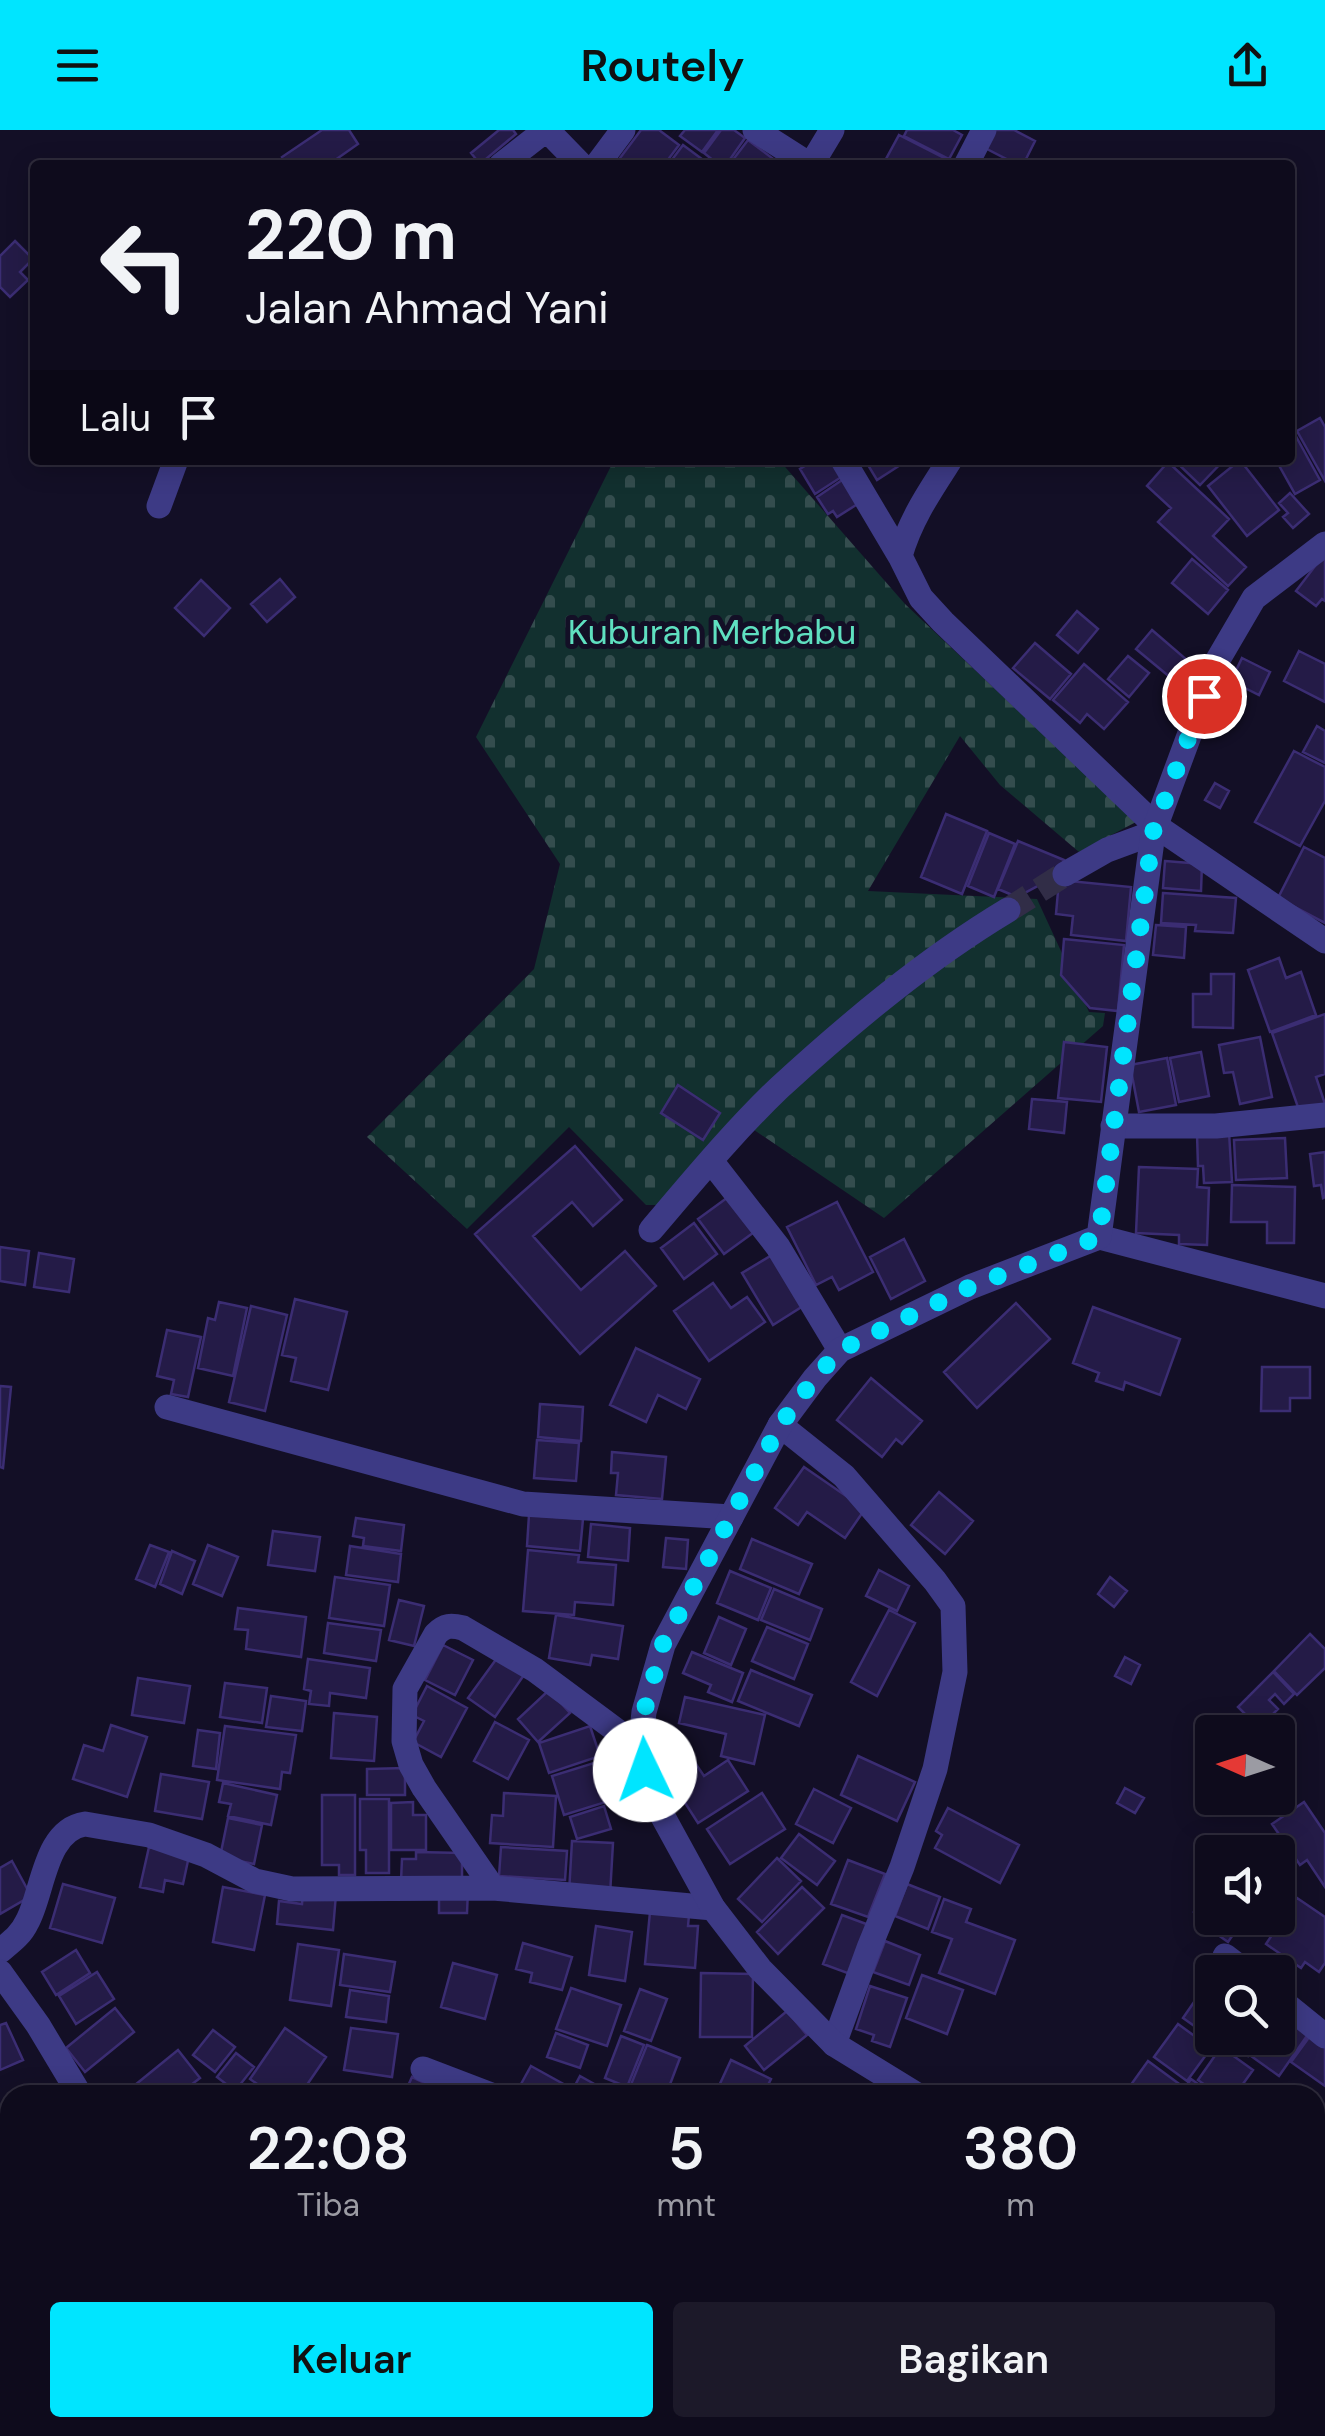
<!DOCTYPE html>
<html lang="id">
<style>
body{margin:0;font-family:"DM Sans",sans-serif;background:#1c1929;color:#f1f3f6;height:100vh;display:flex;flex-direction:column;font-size:38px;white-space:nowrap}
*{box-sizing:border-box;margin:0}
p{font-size:32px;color:#9b9ba3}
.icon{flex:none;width:55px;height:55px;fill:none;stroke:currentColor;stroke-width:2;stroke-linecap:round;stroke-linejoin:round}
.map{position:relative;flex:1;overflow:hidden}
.sheet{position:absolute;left:0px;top:1955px;width:1325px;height:352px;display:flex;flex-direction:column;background:#0e0b1c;border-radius:30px 30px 0 0;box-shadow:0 5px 25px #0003,0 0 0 2px #2e2b3b}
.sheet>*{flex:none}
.top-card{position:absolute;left:30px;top:30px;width:1265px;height:305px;border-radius:10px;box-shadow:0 5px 25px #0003,0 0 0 2px #2e2b3b;background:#0e0b1c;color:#f1f3f6;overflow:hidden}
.needle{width:65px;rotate:273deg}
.fabs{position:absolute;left:1195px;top:1585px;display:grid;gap:20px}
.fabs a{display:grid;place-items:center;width:100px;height:100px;border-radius:10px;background:#0e0b1c;box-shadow:0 5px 25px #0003,0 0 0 2px #2e2b3b;font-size:50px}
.pin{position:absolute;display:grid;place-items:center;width:85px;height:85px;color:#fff;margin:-42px;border:5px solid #fff;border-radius:50%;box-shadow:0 2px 10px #0007}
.me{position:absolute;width:110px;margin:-55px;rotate:357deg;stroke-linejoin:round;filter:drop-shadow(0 0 8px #0008)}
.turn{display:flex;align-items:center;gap:35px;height:210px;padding:0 50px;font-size:45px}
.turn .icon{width:130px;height:130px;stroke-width:2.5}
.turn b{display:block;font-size:70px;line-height:85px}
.then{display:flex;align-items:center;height:95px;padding:0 50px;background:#0003;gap:20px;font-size:38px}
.eta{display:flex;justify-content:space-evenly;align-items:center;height:170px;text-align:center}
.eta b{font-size:60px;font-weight:600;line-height:70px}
.cta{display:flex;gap:20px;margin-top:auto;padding:20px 50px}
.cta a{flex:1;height:115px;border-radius:10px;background:#00e5ff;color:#111;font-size:40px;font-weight:600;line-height:115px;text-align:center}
.cta a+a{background:#1c1929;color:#f1f3f6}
header{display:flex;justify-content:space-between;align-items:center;height:130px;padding:0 50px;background:#00e5ff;color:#111;font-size:45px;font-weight:600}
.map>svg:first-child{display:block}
.cemetery{fill:url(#cemetery-stones)}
.water{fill:#0c2248}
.building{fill:#241b47;stroke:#3b2d73;stroke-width:2.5}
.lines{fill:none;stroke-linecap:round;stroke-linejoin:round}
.minor-tunnel{stroke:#312d47;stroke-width:25;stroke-dasharray:25 12;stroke-linecap:butt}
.minor{stroke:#3d3a85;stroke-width:25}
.tertiary{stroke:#3d3a85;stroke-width:25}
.route{stroke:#00e5ff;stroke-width:18;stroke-dasharray:0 32.4}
.labels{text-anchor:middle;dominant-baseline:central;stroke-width:10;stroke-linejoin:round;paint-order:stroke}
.park-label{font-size:35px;fill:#5fe0c0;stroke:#130f26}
</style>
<header><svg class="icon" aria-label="menu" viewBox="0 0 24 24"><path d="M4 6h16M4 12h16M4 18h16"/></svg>Routely<svg class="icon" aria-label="share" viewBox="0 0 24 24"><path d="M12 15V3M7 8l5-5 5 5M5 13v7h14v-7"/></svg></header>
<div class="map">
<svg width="1325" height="2306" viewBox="0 0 1325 2306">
<defs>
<pattern id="cemetery-stones" width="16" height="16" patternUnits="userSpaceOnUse" patternTransform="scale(2.5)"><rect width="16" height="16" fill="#12302f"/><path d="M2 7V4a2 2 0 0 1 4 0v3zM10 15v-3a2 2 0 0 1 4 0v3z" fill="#344d4e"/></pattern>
</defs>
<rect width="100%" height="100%" fill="#130f26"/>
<!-- cemetery -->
<path class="cemetery" d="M614,330H779L905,474L1136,692L1079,722L1000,655L960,606L868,761L1037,769L1089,882L1105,883L1103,896L884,1088L735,987L661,1075H646L569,997L467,1099L367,1007L534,839L560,734L476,607Z"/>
<!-- water -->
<path class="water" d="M0,2183L10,2192V2298H115L123,2306H0Z"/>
<!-- building -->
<path class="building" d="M322,0H349L358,14L328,35H287L282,27Z
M499,0H513L516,4L480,34L471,23Z
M641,0H659L679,15L664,35H641L636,31L633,35H621L617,32Z
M685,0H718L702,22L680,6Z
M721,0H734L745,8L726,35H719L704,23Z
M907,0H953L962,5L949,29L904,6Z
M994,0H1014L1035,11L1023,35H1018L985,18Z
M899,5L948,30L945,35H899L886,29Z
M748,10L772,28L767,35H729Z
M683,15L710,35H668Z
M15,111L33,129L20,142L28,150L10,167L0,157V126Z
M1320,288L1325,297V351L1297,301Z
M1293,301L1320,350L1295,364L1276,330H1290V303Z
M814,330H837L846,344L815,364L800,339Z
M865,330H908L877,350Z
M1174,330H1224L1200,355Z
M1240,330L1279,380L1247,406L1208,356Z
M1168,332L1229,389L1213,406L1246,437L1228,456L1158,392L1171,378L1147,356Z
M848,346L864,370L837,387L833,381L828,384L817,367Z
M1290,363L1309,384L1293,398L1283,387L1288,383L1279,373Z
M1325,423V471L1322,469L1316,476L1296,461Z
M1192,429L1228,460L1208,484L1172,453Z
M280,449L295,467L267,492L251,474Z
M201,450L230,478L204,506L175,478Z
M1077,481L1098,499L1078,523L1057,505Z
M1152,500L1187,530L1171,548L1136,519Z
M1035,513L1071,544L1050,569L1013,538Z
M1299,521L1325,534V572L1284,551Z
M1128,526L1149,543L1129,567L1108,549Z
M1242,528L1270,542L1259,565L1231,551Z
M1084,534L1128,572L1104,599L1087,584L1080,593L1053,570Z
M1317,596L1325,601V633L1303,622Z
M1294,621L1325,637V671L1300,716L1255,692Z
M1215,653L1229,661L1220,678L1205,670Z
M946,684L987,701L962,764L921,747Z
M989,703L1015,714L994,767L968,756Z
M1018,711L1064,730L1058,745L1017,767L998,759Z
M1304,717L1325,728V793L1278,768Z
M1165,731L1202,734L1201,761L1163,758Z
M1059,750L1131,757L1126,811L1071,805L1073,786L1056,784Z
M1163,763L1236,768L1233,803L1195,801L1196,795L1161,793Z
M1156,795L1186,797L1184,828L1153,825Z
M1064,809L1124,815L1118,881L1090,878L1061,845Z
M1279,828L1286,848L1301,842L1316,885L1270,902L1248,840Z
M1211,844H1234L1233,898L1193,897V864H1211Z
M1325,884V944L1316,947L1325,974L1300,983L1272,903Z
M1260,907L1272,967L1240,974L1233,942L1224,943L1219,915Z
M1064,912L1107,917L1101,972L1058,968Z
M1201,922L1209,966L1179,972L1170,928Z
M1167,928L1176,975L1139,982L1130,935Z
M678,955L720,983L703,1010L661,983Z
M1032,969L1067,972L1064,1003L1029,999Z
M1229,1002L1232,1052L1204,1053L1203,1036H1198L1197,1004Z
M1285,1008L1287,1048L1236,1050L1234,1010Z
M575,1016L622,1070L593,1096L572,1072L533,1106L581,1160L625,1121L656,1156L580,1224L475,1104Z
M1325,1022V1067L1323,1068L1321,1055L1314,1056L1310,1024Z
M1139,1037L1198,1039L1197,1057L1209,1058L1207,1115L1179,1114V1105L1136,1103Z
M1232,1055L1295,1057L1294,1113H1267V1092H1231Z
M731,1065L757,1100L724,1124L698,1089Z
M837,1072L873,1142L839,1160L832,1147L816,1155L787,1097Z
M694,1093L717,1124L684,1149L661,1118Z
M904,1109L925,1151L891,1169L870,1127Z
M0,1117L29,1121L25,1155L0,1151Z
M39,1123L74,1129L69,1162L34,1157Z
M772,1125L803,1176L773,1195L742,1143Z
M713,1153L731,1178L747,1167L765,1192L709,1231L674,1181Z
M295,1169L347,1182L328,1260L291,1251L296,1228L282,1225Z
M219,1172L247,1178L233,1246L198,1238L208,1188L215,1190Z
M1016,1173L1050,1209L977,1278L944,1242Z
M251,1176L287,1185L265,1281L229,1272Z
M1093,1177L1180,1209L1160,1265L1125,1252L1123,1260L1096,1251L1099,1243L1073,1233Z
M167,1200L201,1207L188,1267L171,1264L174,1250L157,1246Z
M636,1218L700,1249L686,1279L658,1265L646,1292L610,1275Z
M1262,1237H1310V1268H1290V1281H1261Z
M871,1248L922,1291L902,1314L896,1309L882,1327L837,1290Z
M0,1256L11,1257L3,1338L0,1337Z
M540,1274L583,1277L581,1311L538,1307Z
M537,1310L579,1313L576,1351L534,1348Z
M612,1322L666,1327L662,1369L616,1365L618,1343H611Z
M804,1337L865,1379L845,1408L807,1382L798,1395L775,1378Z
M939,1362L973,1391L945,1424L911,1395Z
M529,1385L583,1389L580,1421L527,1416Z
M356,1388L404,1395L401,1421L363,1416L364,1408L353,1406Z
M591,1394L630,1398L628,1431L588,1427Z
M273,1401L320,1407L315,1441L268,1435Z
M666,1408L688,1410L686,1439L663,1437Z
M752,1409L812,1434L799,1464L740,1439Z
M150,1415L169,1422L155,1457L136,1449Z
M208,1415L238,1427L222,1466L193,1454Z
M350,1416L401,1424L398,1452L346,1445Z
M528,1420L579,1425L578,1432L616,1435L613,1475L575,1472L574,1485L523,1481Z
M172,1421L195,1431L182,1464L160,1454Z
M879,1440L909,1456L897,1481L866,1466Z
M730,1441L771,1458L758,1490L717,1473Z
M335,1447L390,1455L384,1496L329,1488Z
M1110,1447L1127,1461L1114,1477L1098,1464Z
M774,1459L822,1479L810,1510L761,1490Z
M399,1470L424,1476L414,1516L389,1510Z
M238,1478L306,1487L301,1527L246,1519L248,1500L235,1499Z
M889,1480L915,1493L877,1566L851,1552Z
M556,1485L623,1496L618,1529L592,1525L590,1535L549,1528Z
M719,1487L746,1499L731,1535L704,1523Z
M328,1493L381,1500L376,1531L324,1523Z
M767,1497L808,1514L794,1549L752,1531Z
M1310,1504L1325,1519V1538L1297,1565L1274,1541Z
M443,1515L473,1530L455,1565L425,1550Z
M692,1522L743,1543L732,1572L708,1562L711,1555L683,1543Z
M500,1524L526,1542L495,1587L468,1568Z
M1125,1527L1140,1535L1131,1554L1115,1546Z
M308,1529L370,1538L366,1568L330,1563L329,1576L309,1574L311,1561L304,1559Z
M751,1540L812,1565L799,1596L738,1571Z
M1273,1542L1294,1564L1284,1574L1275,1564L1269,1570L1278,1579L1259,1598L1238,1577Z
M138,1548L190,1556L184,1593L132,1585Z
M225,1553L267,1558L262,1593L220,1587Z
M427,1556L467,1578L441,1627L413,1612L424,1591L412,1585Z
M549,1560L570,1583L538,1612L518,1589Z
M271,1566L306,1571L302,1601L266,1597Z
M685,1567L765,1585L754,1634L721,1626L726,1604L679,1593Z
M334,1583L377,1587L374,1631L331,1628Z
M495,1592L529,1610L508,1649L474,1631Z
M111,1595L147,1607L127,1667L73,1649L84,1615L103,1621Z
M225,1596L296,1605L290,1643L282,1642L280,1659L217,1650Z
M590,1596L600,1626L549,1643L539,1613Z
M198,1600L220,1603L216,1639L193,1636Z
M689,1624L704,1646L728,1630L748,1661L698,1693L664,1640Z
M858,1626L915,1652L897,1691L841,1665Z
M610,1628L622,1667L564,1685L552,1646Z
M405,1638V1665H367V1639Z
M161,1644L209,1652L202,1689L155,1681Z
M223,1653L277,1665L271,1695L228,1686L231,1674L219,1672Z
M1125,1658L1144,1668L1135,1683L1117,1673Z
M814,1659L851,1678L833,1713L796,1694Z
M504,1663L556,1666L553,1717L490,1713L492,1685L503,1686Z
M762,1663L785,1699L730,1734L707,1699Z
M322,1665H355V1745H339V1735H322Z
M360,1669H389V1743H366V1720H360Z
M413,1672V1685H426V1720H391V1673Z
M1304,1672L1325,1703V1757L1307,1730L1300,1735L1272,1694Z
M604,1676L611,1699L577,1709L570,1687Z
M948,1678L1019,1715L1000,1753L935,1718L942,1705L936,1701Z
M228,1688L262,1695L254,1734L220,1727Z
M799,1704L835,1731L817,1755L781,1728Z
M572,1711L613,1713L610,1765L569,1763Z
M149,1717L189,1726L183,1754L165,1750L163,1762L140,1757Z
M501,1717L567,1721L565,1750L499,1746Z
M416,1722L462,1723V1753L401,1751L402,1729H416Z
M777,1728L801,1751L762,1792L738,1769Z
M848,1730L885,1744L868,1787L831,1774Z
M12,1731L31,1766L0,1784V1738Z
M63,1754L115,1768L102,1813L50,1798Z
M907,1754L940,1767L928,1799L895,1786Z
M223,1757L265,1765L254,1820L213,1812Z
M802,1757L824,1778L778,1824L757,1802Z
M1278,1757L1292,1767L1268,1803L1246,1788H1278Z
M439,1759L468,1760L467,1783H439Z
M303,1761L336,1764L333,1800L277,1794L279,1771L302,1774Z
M1206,1764L1212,1769V1788H1240L1243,1790L1228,1812L1204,1795L1206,1790L1194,1782Z
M1297,1768L1325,1787V1833L1319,1842L1305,1832L1301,1838L1266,1814Z
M944,1769L971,1779L966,1792L1015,1810L995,1864L939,1843L952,1809L932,1802Z
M650,1782L689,1785L688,1796H698L695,1838L645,1834Z
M842,1785L869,1795L850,1844L823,1834Z
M596,1796L632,1802L625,1851L589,1845Z
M885,1811L920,1825L909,1855L873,1842Z
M523,1813L572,1827L562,1860L530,1852L532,1843L516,1839Z
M298,1814L339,1820L331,1876L290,1870Z
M76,1820L90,1843L56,1865L42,1842Z
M344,1824L395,1832L390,1862L340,1855Z
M453,1833L497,1845L485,1889L441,1877Z
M97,1842L114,1869L76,1894L59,1866Z
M701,1843L753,1844L752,1907H700Z
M922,1845L963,1860L947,1904L906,1888Z
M1212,1846V1908H1222L1218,1913L1183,1888Z
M870,1856L907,1868L890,1917L872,1911L874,1905L856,1899Z
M571,1858L621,1875L607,1916L556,1899Z
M640,1859L667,1869L651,1911L624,1901Z
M350,1860L389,1866L386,1892L346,1887Z
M115,1878L134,1902L85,1942L66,1918Z
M787,1881L807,1905L764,1940L745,1916Z
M1297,1890L1311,1900L1279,1946L1251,1926L1264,1908H1278V1895L1288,1903Z
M6,1893L23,1930L0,1940V1895Z
M1178,1894L1211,1918L1187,1951L1154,1927Z
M285,1898L326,1927L300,1965H273L250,1949Z
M351,1898L398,1904L392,1947L344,1940Z
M213,1900L235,1917L215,1942L193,1925Z
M556,1903L588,1915L580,1938L547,1927Z
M621,1906L644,1915L627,1957L605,1948Z
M1310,1906L1325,1917V1956L1291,1932Z
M1227,1908H1261L1248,1926L1225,1910Z
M647,1915L680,1928L666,1965H650L630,1957Z
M1221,1917L1253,1940L1235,1965H1219L1198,1950Z
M178,1920L200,1948L178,1965H143L135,1955Z
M236,1923L254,1937L235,1961L217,1947Z
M731,1930L771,1949L763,1965H732L718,1958Z
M1148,1931L1182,1956L1175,1965H1129L1125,1963Z
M531,1936L567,1956L562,1965H515Z
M580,1946L614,1965H570Z
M412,1947L440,1960L437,1965H404Z
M1191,1949L1208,1961L1213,1965H1180Z
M1315,1976L1325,1983V2004L1317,2016L1315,2014Z
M1325,2110V2160L1315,2146V2124L1317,2123L1315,2118Z
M1315,2150L1325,2163V2198L1321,2201L1315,2193Z
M1325,2209V2261L1320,2264L1315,2255V2214Z
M206,2298H256L244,2306H212Z
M428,2298H474L473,2306H428Z
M707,2298H745L747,2300L738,2306H713Z
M814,2298H868L855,2306H819Z
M924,2298H998L1004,2306H930Z
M1171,2298H1207L1213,2304L1162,2306Z
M1240,2298H1283L1274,2306H1238L1243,2301Z"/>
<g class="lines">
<!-- minor-tunnel -->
<path class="minor-tunnel" d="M1008,780L1065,744"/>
<!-- minor -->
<path class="minor" d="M547,0L581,35
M755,0L810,35
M501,35L546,0
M597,35L623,0
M811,35L832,0
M966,35L984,0
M843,330L900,426
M950,330C930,361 910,390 900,426L921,468L943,492L1156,696L1325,811
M159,376L176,330
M1065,744L1107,720L1153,703
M1113,996H1216L1325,985
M711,1031L778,1117L840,1220
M651,1100C692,1052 733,1002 779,958C850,893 925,830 1008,780
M1099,1107L1325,1166
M167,1277L523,1374L731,1387
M780,1295L844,1346L935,1451L953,1476L955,1542L935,1639L902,1737L869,1818L834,1914
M493,1758L424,1658L411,1635L404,1611L405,1559L436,1504C445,1495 451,1495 463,1498L535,1540L640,1618
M0,1821C11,1812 21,1805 27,1792C43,1764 44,1700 85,1694L149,1705L206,1725L255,1751L292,1759L493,1758L713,1778
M1225,1826L1246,1842
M1278,1868L1325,1906
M423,1939L491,1965
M1315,2064L1325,2053
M899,2298L905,2306"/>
<!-- tertiary -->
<path class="tertiary" d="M0,1842L38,1895L80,1965
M917,1965L834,1914L760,1839L713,1778L650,1663L640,1618L644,1582L663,1515L780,1295L815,1248L840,1220L970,1157L1099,1107L1153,703L1216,533L1254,468L1325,414
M1312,2298L1317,2306
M1045,2306L1055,2298"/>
</g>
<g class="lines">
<!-- route -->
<path class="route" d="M645,1640L640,1618L644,1582L663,1514L780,1295L815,1248L840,1220L970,1157L1099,1107L1153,702L1204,566"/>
</g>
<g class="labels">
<!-- park labels -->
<g class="park-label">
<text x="712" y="502">Kuburan Merbabu</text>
</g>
</g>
</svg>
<div class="fabs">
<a><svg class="needle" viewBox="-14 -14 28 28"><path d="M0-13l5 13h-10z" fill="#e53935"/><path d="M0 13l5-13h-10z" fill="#9b9ba3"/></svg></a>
<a><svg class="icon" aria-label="sound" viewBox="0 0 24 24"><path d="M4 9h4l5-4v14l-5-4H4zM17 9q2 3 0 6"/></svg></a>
<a><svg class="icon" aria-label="search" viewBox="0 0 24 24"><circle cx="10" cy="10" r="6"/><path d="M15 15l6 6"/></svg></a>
</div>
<div class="pin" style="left:1204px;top:566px;background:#d93025"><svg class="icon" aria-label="arrive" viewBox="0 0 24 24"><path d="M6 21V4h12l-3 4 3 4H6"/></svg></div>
<svg class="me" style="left:645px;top:1640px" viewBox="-20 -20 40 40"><circle r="19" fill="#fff"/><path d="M0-13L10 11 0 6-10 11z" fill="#00e5ff"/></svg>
<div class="top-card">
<div class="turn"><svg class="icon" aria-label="left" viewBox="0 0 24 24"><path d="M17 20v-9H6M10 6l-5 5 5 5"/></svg><div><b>220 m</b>Jalan Ahmad Yani</div></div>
<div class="then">Lalu<svg class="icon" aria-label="arrive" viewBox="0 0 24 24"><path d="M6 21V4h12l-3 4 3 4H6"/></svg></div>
</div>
<section class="sheet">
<div class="eta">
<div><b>22:08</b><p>Tiba</p></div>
<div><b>5</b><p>mnt</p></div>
<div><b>380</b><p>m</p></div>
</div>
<div class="cta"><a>Keluar</a><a>Bagikan</a></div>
</section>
</div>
